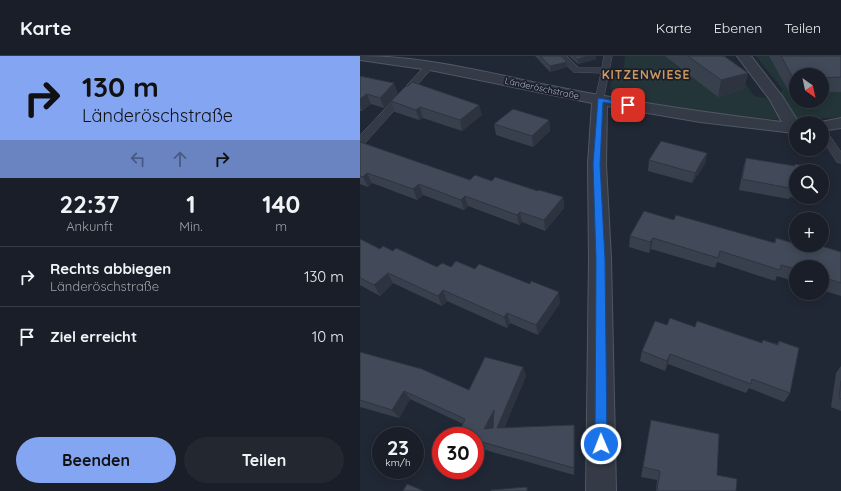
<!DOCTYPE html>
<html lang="de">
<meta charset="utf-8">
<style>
body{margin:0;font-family:Quicksand,sans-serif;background:#222730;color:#f1f3f6;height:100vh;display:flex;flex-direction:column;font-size:15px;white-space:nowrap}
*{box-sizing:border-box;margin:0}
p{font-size:13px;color:#9fa2a8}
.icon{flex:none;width:22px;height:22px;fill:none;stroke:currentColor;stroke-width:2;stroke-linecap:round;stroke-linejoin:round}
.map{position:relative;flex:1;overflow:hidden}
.panel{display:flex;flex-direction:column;background:#191e28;width:360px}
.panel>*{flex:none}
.hud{background:#84a5f2;color:#111;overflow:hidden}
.needle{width:26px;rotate:147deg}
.controls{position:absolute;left:429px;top:12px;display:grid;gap:8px}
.controls a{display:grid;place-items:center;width:40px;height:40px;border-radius:50%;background:#191e28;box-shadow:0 2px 10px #0003,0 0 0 1px #373c45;font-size:20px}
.speed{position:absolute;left:12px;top:371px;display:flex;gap:8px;font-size:20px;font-weight:700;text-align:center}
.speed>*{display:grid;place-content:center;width:52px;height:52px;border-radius:50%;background:#191e28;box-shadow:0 2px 10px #0003,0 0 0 1px #373c45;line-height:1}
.speed small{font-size:10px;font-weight:400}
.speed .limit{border:6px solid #d22;background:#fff;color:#111}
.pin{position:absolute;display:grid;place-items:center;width:34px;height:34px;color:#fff;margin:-17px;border-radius:8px;box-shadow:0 2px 6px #0006}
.me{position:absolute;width:44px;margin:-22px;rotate:359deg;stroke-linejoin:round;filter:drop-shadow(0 0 3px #0008)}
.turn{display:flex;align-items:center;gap:14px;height:84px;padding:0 16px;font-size:18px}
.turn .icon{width:52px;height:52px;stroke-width:2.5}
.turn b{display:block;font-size:28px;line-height:34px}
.lanes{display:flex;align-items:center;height:38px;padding:0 16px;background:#0003;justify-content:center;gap:20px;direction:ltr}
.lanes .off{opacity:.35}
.eta{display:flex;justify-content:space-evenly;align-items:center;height:68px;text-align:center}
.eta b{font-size:24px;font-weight:700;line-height:28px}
.cta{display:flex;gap:8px;margin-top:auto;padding:8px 16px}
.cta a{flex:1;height:46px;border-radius:24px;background:#84a5f2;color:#111;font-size:16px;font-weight:700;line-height:46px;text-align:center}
.cta a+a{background:#222730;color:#f1f3f6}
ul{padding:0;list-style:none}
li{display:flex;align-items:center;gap:12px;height:60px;padding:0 16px;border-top:1px solid #373c45}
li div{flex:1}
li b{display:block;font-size:15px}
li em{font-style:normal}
header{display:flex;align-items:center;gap:24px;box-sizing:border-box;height:56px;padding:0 20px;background:#191e28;border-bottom:1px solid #373c45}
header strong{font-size:19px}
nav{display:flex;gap:22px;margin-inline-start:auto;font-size:14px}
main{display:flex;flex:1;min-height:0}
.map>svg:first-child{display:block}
.green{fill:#233538}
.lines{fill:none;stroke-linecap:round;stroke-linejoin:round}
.lane-casing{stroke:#515764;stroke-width:1}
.street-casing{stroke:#515764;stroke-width:2}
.lane{fill:#343a46;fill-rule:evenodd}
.street{fill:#343a46;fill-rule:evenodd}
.wall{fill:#39404d}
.shaded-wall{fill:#2e343f}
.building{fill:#424a5a;stroke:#2e343f;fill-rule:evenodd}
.route{fill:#1a73e8;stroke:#114b97}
.labels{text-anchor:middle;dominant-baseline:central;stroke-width:3.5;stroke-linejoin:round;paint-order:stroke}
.far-street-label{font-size:9px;fill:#aeb4c3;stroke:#1a1f2b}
.far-district-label{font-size:12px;font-weight:bold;letter-spacing:1px;fill:#cd985f;stroke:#1a1f2b}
</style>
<header>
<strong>Karte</strong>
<nav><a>Karte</a><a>Ebenen</a><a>Teilen</a></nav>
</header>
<main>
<section class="panel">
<div class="hud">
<div class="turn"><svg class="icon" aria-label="right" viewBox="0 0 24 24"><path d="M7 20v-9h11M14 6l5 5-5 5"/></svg><div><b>130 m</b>Länderöschstraße</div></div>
<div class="lanes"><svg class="icon off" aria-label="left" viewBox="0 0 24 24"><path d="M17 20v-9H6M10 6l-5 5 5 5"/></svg><svg class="icon off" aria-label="ahead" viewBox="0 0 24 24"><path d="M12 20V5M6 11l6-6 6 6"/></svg><svg class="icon" aria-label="right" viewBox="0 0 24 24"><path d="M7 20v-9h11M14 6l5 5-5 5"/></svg></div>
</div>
<div class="eta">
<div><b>22:37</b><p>Ankunft</p></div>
<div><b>1</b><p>Min.</p></div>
<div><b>140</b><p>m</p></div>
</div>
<ul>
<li><svg class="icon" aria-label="right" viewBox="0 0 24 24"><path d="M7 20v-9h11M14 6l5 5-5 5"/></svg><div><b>Rechts abbiegen</b><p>Länderöschstraße</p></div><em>130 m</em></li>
<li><svg class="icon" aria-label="arrive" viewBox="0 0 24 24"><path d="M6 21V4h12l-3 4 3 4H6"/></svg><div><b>Ziel erreicht</b></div><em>10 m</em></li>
</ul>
<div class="cta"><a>Beenden</a><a>Teilen</a></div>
</section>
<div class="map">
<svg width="481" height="435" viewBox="0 0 481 435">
<rect width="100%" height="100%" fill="#212835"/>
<!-- green -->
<path class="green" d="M265,0H366L394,40L409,43L422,64L379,60L280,46L263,42L250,33L252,21H263Z
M396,0H481L462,19H436L429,36H436V45H462V36H481V61L436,64L418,39L423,34Z"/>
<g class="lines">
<!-- lane casing -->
<g class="lane-casing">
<path id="lane" d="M198,0H207L219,12H242L244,0H252L243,46H237L235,44L241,17L214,16Z
M67,8H70L74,10L4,88L0,89V80Z
M462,72L465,73L481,96V107L477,106L462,83Z"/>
</g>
<!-- street casing -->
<g class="street-casing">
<path id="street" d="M0,0C66,0 132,18 197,31C272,46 347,57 422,66L410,44L377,0H391L422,40L439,67H436V77H434L340,66L247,50L246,108L251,203L256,435H226L229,203L228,108L232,47L70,14L0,4Z
M481,62V72L462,75V67H456Z"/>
</g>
<!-- lane -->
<use href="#lane" class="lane"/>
<!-- street -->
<use href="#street" class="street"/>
</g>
<!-- wall -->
<path class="wall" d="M175,0H201L207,6V11L190,16Z
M209,0H236V3L218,8Z
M305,0H364L388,17L384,33L358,41Z
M409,0H481V36H462V19H436V36H429Z
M0,20L38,37L24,52L11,48L2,55H0Z
M31,45L122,59L102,75L63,62L59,64L35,56Z
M189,64L190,75L173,91L136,79L134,68Z
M0,86L110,124L132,125L203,141L204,152L185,175L162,166L159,169L108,150L104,154L63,139L57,144L12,127L8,131L0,128Z
M347,97L345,108L332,127L288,115L289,104Z
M386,102L434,110L435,108L436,115V141H458L456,145L430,141L429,143L379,134L383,113Z
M314,164L414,187L416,182L436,188L481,196V240L462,234V211H436V226L417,220L415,225L357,206L355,212L291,193L289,197L269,191L270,180Z
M0,183L20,193L33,195L77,211H91L200,247L178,279L150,267L147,272L87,245L82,250L33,227L20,240L0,229Z
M307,269L335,271L401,287L403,284L417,288L419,285L430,337L424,346L389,332L386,337L308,308L305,315L280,305L282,295Z
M0,296L109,334L163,311L166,320L144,372L214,369L215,377L214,419L115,391V380H95L94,378L100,374L103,368L50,343L39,362L0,351Z
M481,310V355L471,351L476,317Z
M291,364L357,419L376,435H296L297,424L281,421Z"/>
<!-- shaded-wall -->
<path class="shaded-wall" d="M229,0H236V3L218,8L217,3Z
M207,6V11L190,16V10Z
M388,17L384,33L358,41L361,24Z
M34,27L38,37L24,52L20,42Z
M7,38L11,48L2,55L0,50V43Z
M119,49L122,59L102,75L100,64Z
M60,51L63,62L59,64L56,54Z
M189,64L190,75L173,91L172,80Z
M347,97L345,108L332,127L335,117Z
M7,117L12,127L8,131L3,121Z
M59,128L63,139L57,144L53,133Z
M105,140L108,150L104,154L101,144Z
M203,141L204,152L185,175L184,164Z
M160,156L162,166L159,169L157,159Z
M293,182L291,193L289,197L290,186Z
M28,217L33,227L20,240L14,229Z
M83,234L87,245L82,250L78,240Z
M199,236L200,247L178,279L176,269Z
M147,257L150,267L147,272L144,261Z
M310,298L308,308L305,315L307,305Z
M163,311L166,320L141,380L137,372Z
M44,335L50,343L39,362L32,354Z
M134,354L137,362L128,381L124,373Z
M214,369L215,377L214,419Z"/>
<!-- building -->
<path class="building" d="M180,0H201L207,6L190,10Z
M214,0H229L217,3Z
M328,0H364L388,17L361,24Z
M421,0H481V21L462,22V19H436V22H433Z
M0,20L34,27L20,42L7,38L0,43Z
M52,26L119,49L100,64L60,51L56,54L31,45L46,30H48Z
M153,53L189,64L172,80L134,68Z
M301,85L347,97L335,117L289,104Z
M0,86L110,124L115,119L132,125L135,121L178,135L179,134L203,141L184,164L160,156L157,159L105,140L101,144L59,128L53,133L7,117L3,121L0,120Z
M386,102L435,110V108L461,113V115H436V130H434V133L382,123Z
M284,155L314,164L316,159L415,187L416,182L436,188V189H458L481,196V227L462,221V211H436V213L421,209L420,214L360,195L358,202L293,182L290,186L270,180Z
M0,183L20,193L23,190L33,195L36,192L77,211L82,207L91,211L96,205L115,213L119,208L170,228L171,225L199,236L176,269L147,257L144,261L83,234L78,240L28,217L14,229L0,222Z
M310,262L335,271L337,265L402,287L403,284L418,289L419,285L439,292L430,337L392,323L391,328L310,298L307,305L282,295L295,265L307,269Z
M0,296L62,313L109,334L125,301L163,311L137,372L214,369V412L115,384V380H100L94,378V374H100L105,363L44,335L32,354L0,344ZM134,354L133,372L124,373Z
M481,325V343L479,342Z
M291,364L359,378L357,419L377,423L376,435H297L300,415L283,411Z
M47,428L64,435H43Z
M167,431V435H131V434Z"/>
<!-- route -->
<path class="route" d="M238,42L268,47L272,49L268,51L243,46L240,108L245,203L247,388L245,392L241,394L237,392L235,388L236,203L233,108Z"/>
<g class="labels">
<!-- far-street labels -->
<g class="far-street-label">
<text transform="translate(182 32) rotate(12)">Länderöschstraße</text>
</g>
<!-- far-district labels -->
<g class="far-district-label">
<text x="286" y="18">KITZENWIESE</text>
</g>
</g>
</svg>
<div class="controls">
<a><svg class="needle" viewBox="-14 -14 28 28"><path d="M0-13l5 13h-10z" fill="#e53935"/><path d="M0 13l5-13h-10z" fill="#9fa2a8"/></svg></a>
<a><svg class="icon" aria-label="sound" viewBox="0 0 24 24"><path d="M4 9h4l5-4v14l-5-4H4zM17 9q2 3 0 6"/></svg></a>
<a><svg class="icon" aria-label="search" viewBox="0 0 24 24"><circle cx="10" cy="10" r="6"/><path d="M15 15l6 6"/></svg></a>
<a>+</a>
<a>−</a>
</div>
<div class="speed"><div>23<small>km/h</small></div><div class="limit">30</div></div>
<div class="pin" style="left:268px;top:49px;background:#d93025"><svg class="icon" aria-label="arrive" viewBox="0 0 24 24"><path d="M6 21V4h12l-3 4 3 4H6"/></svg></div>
<svg class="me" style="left:241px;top:388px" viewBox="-20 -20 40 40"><circle r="17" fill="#1a73e8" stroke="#fff" stroke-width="3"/><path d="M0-11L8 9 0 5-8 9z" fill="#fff"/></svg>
</div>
</main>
